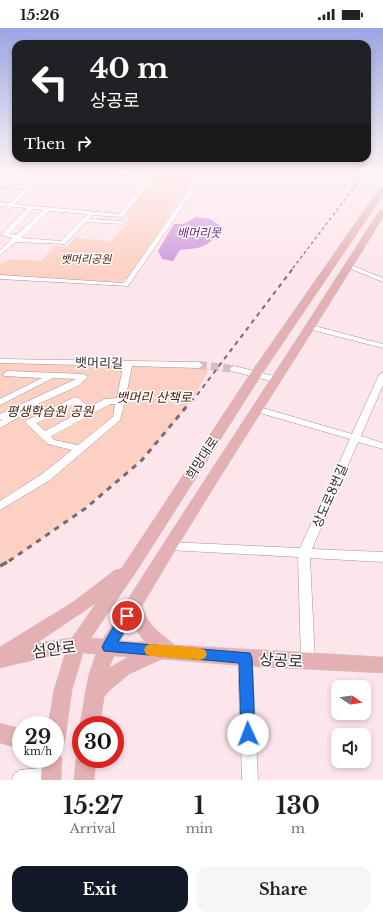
<!DOCTYPE html>
<meta charset="utf-8">
<style>
body{margin:0;font-family:"Libre Baskerville","Noto Sans KR",serif;background:#f6f6f6;color:#202124;height:100vh;display:flex;flex-direction:column;font-size:15px;white-space:nowrap}
*{box-sizing:border-box;margin:0}
p{font-size:13px;color:#757577}
.icon{flex:none;width:22px;height:22px;fill:none;stroke:currentColor;stroke-width:2;stroke-linecap:round;stroke-linejoin:round}
.map{position:relative;height:752px;overflow:hidden}
.side{display:flex;flex-direction:column;background:#fff;flex:1}
.side>*{flex:none}
.hud{position:absolute;left:12px;top:12px;width:359px;height:122px;border-radius:12px;box-shadow:0 2px 6px #0003;background:#202124;color:#fff;overflow:hidden}
.needle{width:26px;rotate:103deg}
.tools{position:absolute;left:331px;top:652px;display:grid;gap:8px}
.tools a{display:grid;place-items:center;width:40px;height:40px;border-radius:8px;background:#fff;box-shadow:0 2px 6px #0003;font-size:20px}
.speed{position:absolute;left:12px;top:688px;display:flex;gap:8px;font-size:20px;font-weight:700;text-align:center}
.speed>*{display:grid;place-content:center;width:52px;height:52px;border-radius:50%;background:#fff;box-shadow:0 2px 6px #0003;line-height:1}
.speed small{font-size:10px;font-weight:400}
.speed .limit{border:6px solid #d22;background:#fff;color:#111}
.pin{position:absolute;display:grid;place-items:center;width:34px;height:34px;color:#fff;margin:-17px;border:2px solid #fff;border-radius:50%;box-shadow:0 1px 4px #0007}
.me{position:absolute;width:44px;margin:-22px;rotate:358deg;stroke-linejoin:round;filter:drop-shadow(0 0 3px #0008)}
.turn{display:flex;align-items:center;gap:14px;height:84px;padding:0 12px;font-size:18px}
.turn .icon{width:52px;height:52px;stroke-width:2.5}
.turn b{display:block;font-size:28px;line-height:34px}
.then{display:flex;align-items:center;height:38px;padding:0 12px;background:#0003;gap:8px;font-size:15px}
.eta{display:flex;justify-content:space-evenly;align-items:center;height:68px;text-align:center}
.eta b{font-size:24px;font-weight:700;line-height:28px}
.primary-button{display:flex;gap:8px;margin-top:auto;padding:8px 12px}
.primary-button a{flex:1;height:46px;border-radius:12px;background:#111827;color:#fff;font-size:16px;font-weight:700;line-height:46px;text-align:center}
.primary-button a+a{background:#f6f6f6;color:#202124}
.status{display:flex;justify-content:space-between;align-items:center;height:28px;padding:0 20px;background:#fff;direction:ltr}
.status svg{height:11px;fill:currentColor}
.map>svg:first-child{display:block}
.green{fill:#fcd0c2}
.water{fill:#c992d9}
.lines{fill:none;stroke-linecap:round;stroke-linejoin:round}
.minor-tunnel{stroke:#d5bfc6;stroke-width:8;stroke-dasharray:8 4;stroke-linecap:butt}
.minor-casing{stroke:#b08c97;stroke-width:1}
.major-casing{stroke:#d3d0d1;stroke-width:1}
.minor{fill:#fff;fill-rule:evenodd}
.major{fill:#e3b1b3;fill-rule:evenodd}
.rail-far3{stroke:#7c6a70;stroke-width:1.5;stroke-dasharray:3 3;stroke-linecap:butt}
.rail-far2{stroke:#7c6a70;stroke-width:2;stroke-dasharray:4.5 4.5;stroke-linecap:butt}
.rail-far1{stroke:#7c6a70;stroke-width:3;stroke-dasharray:5.5 5.5;stroke-linecap:butt}
.rail{stroke:#7c6a70;stroke-width:3.5;stroke-dasharray:8 8;stroke-linecap:butt}
.route{fill:#1a73e8;stroke:#114b97}
.slow{fill:#f59e0b}
.labels{text-anchor:middle;dominant-baseline:central;stroke-width:3;stroke-linejoin:round;paint-order:stroke}
.far-park-label{font-size:11px;font-style:italic;fill:#4e1605;stroke:#fff}
.far-water-label{font-size:12px;font-style:italic;fill:#682579;stroke:#fff}
.street-label{font-size:13px;fill:#37282d;stroke:#fff}
.park-label{font-size:13px;font-style:italic;fill:#4e1605;stroke:#fff}
.near-street-label{font-size:16px;fill:#37282d;stroke:#fff}
</style>
<div class="status"><b>15:26</b><svg viewBox="0 0 49 12"><path d="M0 12V9h3v3zM5 12V6h3v6zM10 12V3h3v9zM15 12V0h3v12zM26 1h20v11H26zM47 4h2v5h-2z"/></svg></div>
<div class="map">
<svg width="383" height="752" viewBox="0 0 383 752">
<rect width="100%" height="100%" fill="#fde5ec"/>
<!-- green -->
<path class="green" d="M128,144H192L195,146L130,248L121,254L0,248V236L11,231L41,233L55,218L68,219L75,210L112,213L130,190L124,187L156,148L154,146Z
M0,333L198,340L209,341C202,353 196,367 187,378C140,443 76,487 11,532L0,538Z"/>
<!-- water -->
<path class="water" d="M196,189L210,191L224,200C207,218 206,220 180,222L173,233L162,231L158,223L174,196H183Z"/>
<g class="lines">
<!-- minor-tunnel -->
<path class="minor-tunnel" d="M199,337L234,341"/>
<!-- minor casing -->
<g class="minor-casing">
<path id="minor" d="M1,144H7L0,149Z
M46,144H52L15,176L119,186L149,149L111,146L109,144L153,146L156,148L123,189L92,187L89,191L121,193L123,194V196L86,194L65,216L16,214L0,227V222L12,210L1,207L27,180L12,179L8,181L6,178H0V174L9,175L26,161L0,159V155L29,158ZM33,181L43,182L16,207L9,206ZM49,183L87,186L61,213L21,210Z
M193,144H199L202,146L190,169L128,258L0,251V247L124,255L184,169L196,146Z
M348,236L383,250V254L346,239V237Z
M308,297H311L383,316V320L308,301L307,299Z
M0,331L199,334L203,337L199,340L132,338L125,373L120,392L50,452L0,482V473L42,446L72,422L48,416L27,396L25,394L27,392L75,369L78,370L89,379L105,371L117,370L123,338L0,335ZM74,376L82,383L45,403L36,395ZM110,376H115L113,389L78,417L54,412L51,408Z
M234,338L278,349L279,351L275,354L231,343L230,341L231,339Z
M7,343L84,346L88,349L78,358L18,385L21,387L19,389L0,400V393L3,391L0,392V386L76,351L53,350L0,377V371L42,350L4,348L3,346Z
M383,344V357L361,408L383,415V421L358,414L312,521L383,524V534L310,530L315,633L313,637L308,639L303,637L301,633L298,529L169,522L165,521L163,518L165,515L169,514L300,520L350,411L253,383L251,381L256,378L352,406L379,347Z
M245,624L250,626L252,630L258,752H242L238,630L240,626Z
M51,739L56,742L59,747L57,752H11L15,745L20,742Z"/>
</g>
<!-- major casing -->
<g class="major-casing">
<path id="major" d="M380,160H383V167L262,346L138,541L91,610L103,611C193,467 288,327 379,183L383,181V189C304,320 219,446 142,578C147,597 160,605 175,617L383,629V645L245,638L162,631L129,646L108,664L104,669L100,697H81V698L80,697L85,667V666L89,646L96,626L83,625L72,662L65,713L62,720L56,723L59,724L62,731L61,752H41L42,731H55V697H48L54,662L65,626L46,629L0,640V619L73,574L115,542L121,541L250,346ZM96,575L72,610L37,615ZM131,595L145,614L121,613ZM114,628L128,629L109,640Z
M0,695L21,701V721L0,715Z
M81,723V731H96L94,752H74L76,731Z"/>
</g>
<!-- minor -->
<use href="#minor" class="minor"/>
<!-- major -->
<use href="#major" class="major"/>
<!-- rail-far3 -->
<path class="rail-far3" d="M293,240L366,144"/>
<!-- rail-far2 -->
<path class="rail-far2" d="M197,367L294,239"/>
<!-- rail-far1 -->
<path class="rail-far1" d="M9,533L86,480L142,432L197,366"/>
<!-- rail -->
<path class="rail" d="M0,538L11,532"/>
</g>
<!-- sky -->
<linearGradient id="sky" x2="0" y2="1"><stop stop-color="#9ba6e2"/><stop offset="0.58" stop-color="#fef3f6"/><stop offset="1" stop-color="#fef3f6" stop-opacity="0"/></linearGradient>
<rect width="383" height="249" fill="url(#sky)"/>
<!-- route -->
<path class="route" d="M127,582L131,584L133,588L118,614L250,625L252,630L255,706L253,711L248,713L243,711L241,706L239,635L104,623L102,619L104,615L122,584Z"/>
<!-- slow -->
<path class="slow" d="M150,616L200,620L205,622L207,626L205,630L200,632L150,628L146,626L144,622L146,618Z"/>
<g class="labels">
<!-- far-park labels -->
<g class="far-park-label">
<text x="86" y="231">뱃머리공원</text>
</g>
<!-- far-water labels -->
<g class="far-water-label">
<text x="199" y="204">배머리못</text>
</g>
<!-- street labels -->
<g class="street-label">
<text transform="translate(99 335) rotate(1)">뱃머리길</text>
<text transform="translate(202 430) rotate(-57)">희망대로</text>
<text transform="translate(330 468) rotate(-66)">상도로8번길</text>
</g>
<!-- park labels -->
<g class="park-label">
<text x="154" y="369">뱃머리 산책로</text>
<text x="50" y="383">평생학습원 공원</text>
</g>
<!-- near-street labels -->
<g class="near-street-label">
<text transform="translate(54 621) rotate(-7)">섬안로</text>
<text transform="translate(281 632) rotate(3)">상공로</text>
</g>
</g>
</svg>
<div class="tools">
<a><svg class="needle" viewBox="-14 -14 28 28"><path d="M0-13l5 13h-10z" fill="#e53935"/><path d="M0 13l5-13h-10z" fill="#757577"/></svg></a>
<a><svg class="icon" aria-label="sound" viewBox="0 0 24 24"><path d="M4 9h4l5-4v14l-5-4H4zM17 9q2 3 0 6"/></svg></a>
</div>
<div class="speed"><div>29<small>km/h</small></div><div class="limit">30</div></div>
<div class="pin" style="left:127px;top:588px;background:#d93025"><svg class="icon" aria-label="arrive" viewBox="0 0 24 24"><path d="M6 21V4h12l-3 4 3 4H6"/></svg></div>
<svg class="me" style="left:248px;top:706px" viewBox="-20 -20 40 40"><circle r="19" fill="#fff"/><path d="M0-13L10 11 0 6-10 11z" fill="#1a73e8"/></svg>
<div class="hud">
<div class="turn"><svg class="icon" aria-label="left" viewBox="0 0 24 24"><path d="M17 20v-9H6M10 6l-5 5 5 5"/></svg><div><b>40 m</b>상공로</div></div>
<div class="then">Then<svg class="icon" aria-label="right" viewBox="0 0 24 24"><path d="M7 20v-9h11M14 6l5 5-5 5"/></svg></div>
</div>
</div>
<section class="side">
<div class="eta">
<div><b>15:27</b><p>Arrival</p></div>
<div><b>1</b><p>min</p></div>
<div><b>130</b><p>m</p></div>
</div>
<div class="primary-button"><a>Exit</a><a>Share</a></div>
</section>
